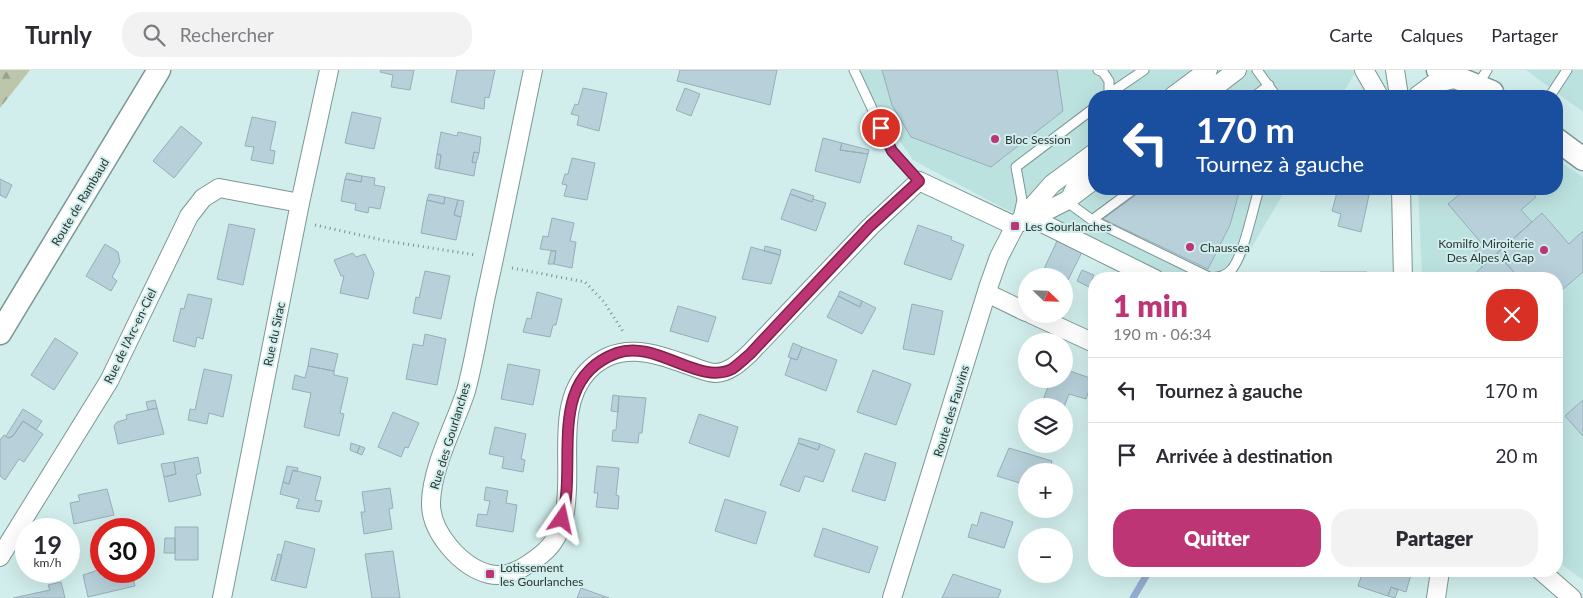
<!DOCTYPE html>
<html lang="fr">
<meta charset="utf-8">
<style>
body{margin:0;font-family:Lato,sans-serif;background:#f2f2f3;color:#2b2b33;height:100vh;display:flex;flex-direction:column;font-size:19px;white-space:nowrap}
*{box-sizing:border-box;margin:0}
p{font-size:16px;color:#7c7c81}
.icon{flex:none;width:28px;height:28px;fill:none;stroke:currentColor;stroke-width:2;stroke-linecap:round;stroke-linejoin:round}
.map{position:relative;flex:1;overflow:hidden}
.drawer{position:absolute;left:1088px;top:202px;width:475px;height:305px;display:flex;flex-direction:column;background:#fff;border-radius:20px;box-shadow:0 5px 20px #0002}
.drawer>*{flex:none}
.guide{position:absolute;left:1088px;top:20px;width:475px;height:105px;border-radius:20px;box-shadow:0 5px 20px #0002;background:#1a4fa0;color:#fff;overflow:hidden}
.needle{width:32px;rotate:113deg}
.buttons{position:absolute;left:1018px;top:198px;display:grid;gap:10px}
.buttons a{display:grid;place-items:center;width:55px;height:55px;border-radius:50%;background:#fff;box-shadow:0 5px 20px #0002;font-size:25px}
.speed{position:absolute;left:15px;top:448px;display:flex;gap:10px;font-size:25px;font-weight:700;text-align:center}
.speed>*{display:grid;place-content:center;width:65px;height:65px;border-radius:50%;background:#fff;box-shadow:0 5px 20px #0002;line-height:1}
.speed small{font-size:12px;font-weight:400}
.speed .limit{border:8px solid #d22;background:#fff;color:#111}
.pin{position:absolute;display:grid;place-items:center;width:42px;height:42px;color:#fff;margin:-21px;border:2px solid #fff;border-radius:50%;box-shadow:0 1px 5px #0007}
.me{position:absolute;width:55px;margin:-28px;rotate:11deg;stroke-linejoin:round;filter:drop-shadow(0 0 4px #0008)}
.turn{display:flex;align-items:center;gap:18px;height:105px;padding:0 25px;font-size:22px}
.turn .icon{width:65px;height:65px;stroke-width:2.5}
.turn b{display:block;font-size:35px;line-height:42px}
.round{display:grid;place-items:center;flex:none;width:52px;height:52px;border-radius:20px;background:#f2f2f3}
.headline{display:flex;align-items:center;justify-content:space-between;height:85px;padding:0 25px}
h1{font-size:30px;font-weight:800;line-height:38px;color:#bd3574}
.primary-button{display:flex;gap:10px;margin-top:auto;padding:10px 25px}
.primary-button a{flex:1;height:58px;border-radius:20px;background:#bd3574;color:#fff;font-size:20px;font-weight:800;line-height:58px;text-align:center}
.primary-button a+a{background:#f2f2f3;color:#2b2b33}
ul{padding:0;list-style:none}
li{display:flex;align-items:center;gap:15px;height:65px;padding:0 25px;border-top:1px solid #e1e1e2}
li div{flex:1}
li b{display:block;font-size:19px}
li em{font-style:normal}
header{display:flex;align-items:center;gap:30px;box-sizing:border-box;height:70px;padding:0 25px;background:#fff;border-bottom:1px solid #e1e1e2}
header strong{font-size:24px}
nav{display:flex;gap:28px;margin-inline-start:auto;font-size:18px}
.search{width:350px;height:45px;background:#f2f2f3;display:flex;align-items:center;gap:12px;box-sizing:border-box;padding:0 18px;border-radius:20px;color:#7c7c81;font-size:19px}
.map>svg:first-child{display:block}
.built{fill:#bce2e0}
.forest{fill:url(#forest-firs)}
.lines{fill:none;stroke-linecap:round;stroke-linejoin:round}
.stream{stroke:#94aed2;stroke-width:7}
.building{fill:#b7d0da;stroke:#96aeb8}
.service-casing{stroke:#7c9795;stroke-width:11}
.minor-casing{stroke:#7c9795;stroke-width:20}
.tertiary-casing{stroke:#7c9795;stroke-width:25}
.path{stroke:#7c908f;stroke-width:3;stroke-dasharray:1 4;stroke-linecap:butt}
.service{stroke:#fff;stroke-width:9}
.minor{stroke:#fff;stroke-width:18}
.tertiary{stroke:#fff;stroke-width:22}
.route-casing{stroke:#7b224b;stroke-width:12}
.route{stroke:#bd3574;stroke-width:9}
.poi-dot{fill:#bd3574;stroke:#d1eeec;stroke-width:2}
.labels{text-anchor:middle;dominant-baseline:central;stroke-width:4;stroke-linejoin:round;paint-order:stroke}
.poi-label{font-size:12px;fill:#2b3635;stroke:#d1eeec;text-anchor:start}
.street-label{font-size:12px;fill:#2b3635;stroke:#d1eeec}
</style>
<header>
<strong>Turnly</strong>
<div class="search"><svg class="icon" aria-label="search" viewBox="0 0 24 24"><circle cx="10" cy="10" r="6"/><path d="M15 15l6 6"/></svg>Rechercher</div>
<nav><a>Carte</a><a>Calques</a><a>Partager</a></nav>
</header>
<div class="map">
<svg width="1583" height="528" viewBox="0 0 1583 528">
<defs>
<pattern id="forest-firs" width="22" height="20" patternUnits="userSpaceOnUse" patternTransform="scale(1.25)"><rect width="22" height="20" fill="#bbc6aa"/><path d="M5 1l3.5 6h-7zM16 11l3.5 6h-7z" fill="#98a28b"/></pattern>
</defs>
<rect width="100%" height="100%" fill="#d1eeec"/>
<!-- built -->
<path class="built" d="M861,0H1357L1341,26H1094V119H1286L1233,209H1170L1003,138L913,90L862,16Z
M1526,0H1583V42Z
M1556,89L1583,107V510L1556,490V209L1422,207L1418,119H1556Z"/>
<!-- forest -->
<path class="forest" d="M0,0H30L0,38Z"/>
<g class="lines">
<!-- stream -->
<path class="stream" d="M1133,528L1149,501"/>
</g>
<!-- building -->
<path class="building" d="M381,0H414L410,20L391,17L393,5L380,2Z
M457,0H495L489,28L485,27L484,39L451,32Z
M680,0H777L770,35L677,11Z
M882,0H1057L1063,41L991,97L911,67L892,35Z
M583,18L607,23L599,61L577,55L579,46L571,44L575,34L578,35Z
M685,18L700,24L691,46L676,40Z
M352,42L381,48L374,79L345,73Z
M252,47L276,52L270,80L275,81L273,94L251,90L254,77L245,76Z
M181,56L202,73L174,108L153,91Z
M441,62L457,66L458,62L481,67L479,83L474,82L472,92L476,93L474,106L439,99L441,85L437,84Z
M823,68L842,73L840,80L868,84L860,113L815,101Z
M842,73L869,80L868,84L840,80Z
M474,82L479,83L476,93L472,92Z
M437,84L441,85L439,99L435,98Z
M572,88L595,93L587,130L564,126L567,115L562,114L565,104H568Z
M347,103L362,106L361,112L345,109Z
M362,106L375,108L374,115L385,117L380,139L369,137L368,143L355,140L356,134L341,131L345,109L361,112Z
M0,109L12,115L6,128L0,125Z
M792,119L814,126L812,132L790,124Z
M1144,119H1240L1230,155L1208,199L1103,149Z
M1338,119L1369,125L1361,162L1338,156L1341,144L1332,141Z
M1466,119H1529L1536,127L1521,140L1532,152L1482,197L1471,185L1483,175L1448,134Z
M429,124L445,127L444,134L427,130Z
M790,124L812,132L813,129L826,133L816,161L781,149Z
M445,127L458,130L454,145L461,147L456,170L421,163L427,130L444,134Z
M458,130L464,131L461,147L454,145Z
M1542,143L1569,174L1583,161V202L1556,225V209H1520L1497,183Z
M552,148L574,153L570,171L576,172L572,198L554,194L556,181L540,179L543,166L548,167Z
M229,154L255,159L243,215L217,209Z
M918,155L952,167L951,170L964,175L951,210L904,194Z
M1057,171L1082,182L1068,210L1044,199Z
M105,174L118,182L120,192L112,207L117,211L111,221L86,206Z
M765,176L781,180L780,185L764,181Z
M751,177L780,185L771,214L742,209Z
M551,181H556L554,194H548Z
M353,183L356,187L365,184L374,203L368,229L340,223L344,206H341L334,190Z
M1497,183L1520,209H1469L1482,197Z
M1044,199L1060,206H1040Z
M1082,200L1094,205L1089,217L1077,211Z
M425,201L450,206L441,249L413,243L416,227L419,228Z
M1320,202H1367V209H1320Z
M840,221L862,231L860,237L838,226Z
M537,222L562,229L556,255H553L550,267L523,262L527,248L531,249Z
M188,224L212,229L203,269L197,267L195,277L173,271L181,238L184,239Z
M838,226L860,237L862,231L876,238L862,264L827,247Z
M912,234L943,241L934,285L903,279Z
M678,236L716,247L708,272L670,261Z
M425,264L446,269L437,315L406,309L413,274L423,276Z
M55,268L78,283L54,320L31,305Z
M793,273L802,277L797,290L788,287Z
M802,277L837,290L826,321L785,305L791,288L797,290Z
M311,278L338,284L334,301L308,296Z
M508,294L540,300L533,335L501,329Z
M308,296L334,301V305L348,308L340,343L344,344L339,366L304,357L311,323L292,319L295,305L305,308Z
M204,299L232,305L223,347L209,343L207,354L188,350L190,339L195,340Z
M1064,299L1093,309L1086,329L1069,324L1064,337L1043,330L1051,309H1064Z
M873,300L911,314L896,355L857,342Z
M613,325L619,326L618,342L611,341Z
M619,326L646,328L642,363H639L638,373L612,371L613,360H616Z
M155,330L157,338L148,340L146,332Z
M1583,330V366L1565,346Z
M157,338L164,364L118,374L114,356L117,352L127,349L126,345Z
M23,339L42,351L36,360L23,351L13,366L8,368L6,366Z
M393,342L419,353L408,378L405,377L401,387L378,377Z
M699,344L738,357L729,387L689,373Z
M23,351L43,364L24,392L19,389L5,410L0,406V370L4,365L8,368L13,366Z
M495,357L526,364L521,389L525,390L523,402L502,398L504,387L489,384Z
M799,368L820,374L818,380L798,373Z
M351,373L360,376L357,383L350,380Z
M798,373L818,380L820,374L835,380L823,412L805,406L799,422L780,415Z
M360,376L365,378L362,385L357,383Z
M1009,378L1052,391L1049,401H1026V415L997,406Z
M865,383L896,393L885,431L852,421Z
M198,387L201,403L196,405L201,425L169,432L164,407L176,404L174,392Z
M174,392L176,404L164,407L161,394Z
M287,396L298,398L297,402L293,400L289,414L283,412Z
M597,396L619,398L616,425L619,426L618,439L596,437L598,423H594Z
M293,400L321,407L315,430L322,431L319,442L296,438L299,429L280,424L283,412L289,414Z
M486,417L508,421L506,433L517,435L513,462L476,456L478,444L487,445L490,431L484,430Z
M390,418L393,438L389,439L392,459L364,464L361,442H365L362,422Z
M107,419L114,445L74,454L70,433L80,431L78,425Z
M725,429L766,442L756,474L715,461Z
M981,442L1013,452L1004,478L968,467L972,454L977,456Z
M175,457H198V490H175Z
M823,458L878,477L869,503L814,486Z
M165,468H175V483H164Z
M285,471L315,479L306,518L275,511Z
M393,481L400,528H372L365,484Z
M278,484L282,485L275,511L271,510Z
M101,499V501H131L135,516L88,527L83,505Z
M1363,501H1412L1406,522L1391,517L1388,526L1358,516Z
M953,504L1001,520L998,528H942Z
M61,512L65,528H13L50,520L48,515Z
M1391,517L1398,520L1395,528L1388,526Z
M581,518L609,528H577Z"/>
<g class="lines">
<!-- service casing -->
<g class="service-casing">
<path id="service" d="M854,0L892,81L919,111
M1098,0L1103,2L1109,11V24
M1257,0L1276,26
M1477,16L1487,0
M1106,26L1144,0
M1255,26L1269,15
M1550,26L1567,0
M1094,97C1078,108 1069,111 1066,131L1092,150L1211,208C1220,207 1226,206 1232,199C1244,184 1253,138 1259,119
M1018,148L1022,130L1016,97L1094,38
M1092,150L1134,119"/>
</g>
<!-- minor casing -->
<g class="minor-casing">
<path id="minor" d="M533,0C517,77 502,153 485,230C479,260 474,291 466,321C455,355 432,396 431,432C430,462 461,497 489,504C509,509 527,496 542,484C593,443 543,348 588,301C618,270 654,283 688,295C697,298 707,303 716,303C730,302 740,292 749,284L870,157L919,111L1015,156
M1364,0L1379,26
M1395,0L1399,26
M1173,26L1208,0
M1203,26L1237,0
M1417,26L1433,14L1458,8
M1401,119L1403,209
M1032,148L1155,209
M1025,152L1066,131L1094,110
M987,223L1026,242
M1031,244L1094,273
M0,487L109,311L189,146L203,128L219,118L300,133
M1541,501L1572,528
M222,528L300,133L329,0
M892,528L989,215L999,187L1015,156L1052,114L1094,83
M1436,528L1440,501"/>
</g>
<!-- tertiary casing -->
<g class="tertiary-casing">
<path id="tertiary" d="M1438,0L1492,22
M1556,69L1583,89
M0,263L159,0"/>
</g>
<!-- path -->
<path class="path" d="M315,155L387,171L476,185
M512,198L585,212L604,232L624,263"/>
<!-- service -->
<use href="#service" class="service"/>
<!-- minor -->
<use href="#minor" class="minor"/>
<!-- tertiary -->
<use href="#tertiary" class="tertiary"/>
</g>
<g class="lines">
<!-- route casing -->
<g class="route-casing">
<path id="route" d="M562,449C578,393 545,309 617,283C655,269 699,316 732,299C738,295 744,289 750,284L870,156L919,111L892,81L881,58"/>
</g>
<!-- route -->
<use href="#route" class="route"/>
</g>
<!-- markers -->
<g class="poi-dot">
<circle cx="995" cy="69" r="5"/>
<rect x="1010" y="151" width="10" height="10" rx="2.5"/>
<circle cx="1190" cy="177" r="5"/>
<circle cx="1544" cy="180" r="5"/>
<rect x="485" y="499" width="10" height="10" rx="2.5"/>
</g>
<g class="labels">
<!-- poi labels -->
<g class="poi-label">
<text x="1005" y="69">Bloc Session</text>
<text x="1025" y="156">Les Gourlanches</text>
<text x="1534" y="173" text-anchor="end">Komilfo Miroiterie<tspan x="1534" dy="14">Des Alpes À Gap</tspan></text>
<text x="1200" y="177">Chaussea</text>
<text x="500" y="497">Lotissement<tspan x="500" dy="14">les Gourlanches</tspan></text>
</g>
<!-- street labels -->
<g class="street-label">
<text transform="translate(80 132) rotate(-59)">Route de Rambaud</text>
<text transform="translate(274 264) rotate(-78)">Rue du Sirac</text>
<text transform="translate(130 266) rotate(-64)">Rue de l'Arc-en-Ciel</text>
<text transform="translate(951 341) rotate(-73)">Route des Fauvins</text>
<text transform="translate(450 366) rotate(-73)">Rue des Gourlanches</text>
</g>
</g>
</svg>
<div class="buttons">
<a><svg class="needle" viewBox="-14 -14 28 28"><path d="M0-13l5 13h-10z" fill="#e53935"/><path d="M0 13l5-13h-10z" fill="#7c7c81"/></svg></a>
<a><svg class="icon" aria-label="search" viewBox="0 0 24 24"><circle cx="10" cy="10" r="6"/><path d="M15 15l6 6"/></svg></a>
<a><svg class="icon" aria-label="layers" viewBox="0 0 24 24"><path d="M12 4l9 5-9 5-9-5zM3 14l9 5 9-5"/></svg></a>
<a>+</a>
<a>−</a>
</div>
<div class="speed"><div>19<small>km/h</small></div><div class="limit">30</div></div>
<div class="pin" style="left:881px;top:58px;background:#d93025"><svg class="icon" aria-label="arrive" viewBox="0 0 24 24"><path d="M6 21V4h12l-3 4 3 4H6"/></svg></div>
<svg class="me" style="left:562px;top:449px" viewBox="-20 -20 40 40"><path d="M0-17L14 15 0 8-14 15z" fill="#bd3574" stroke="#fff" stroke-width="4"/></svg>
<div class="guide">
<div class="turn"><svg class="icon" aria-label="left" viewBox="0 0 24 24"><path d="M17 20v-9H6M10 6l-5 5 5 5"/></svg><div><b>170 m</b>Tournez à gauche</div></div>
</div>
<section class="drawer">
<div class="headline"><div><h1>1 min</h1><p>190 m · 06:34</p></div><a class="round" style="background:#d93025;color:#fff"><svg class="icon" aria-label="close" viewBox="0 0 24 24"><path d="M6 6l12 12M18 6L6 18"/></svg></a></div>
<ul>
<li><svg class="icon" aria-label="left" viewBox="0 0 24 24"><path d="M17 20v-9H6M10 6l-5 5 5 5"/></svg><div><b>Tournez à gauche</b></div><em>170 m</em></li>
<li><svg class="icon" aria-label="arrive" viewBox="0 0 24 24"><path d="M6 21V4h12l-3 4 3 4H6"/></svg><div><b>Arrivée à destination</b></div><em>20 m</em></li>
</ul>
<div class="primary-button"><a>Quitter</a><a>Partager</a></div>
</section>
</div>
